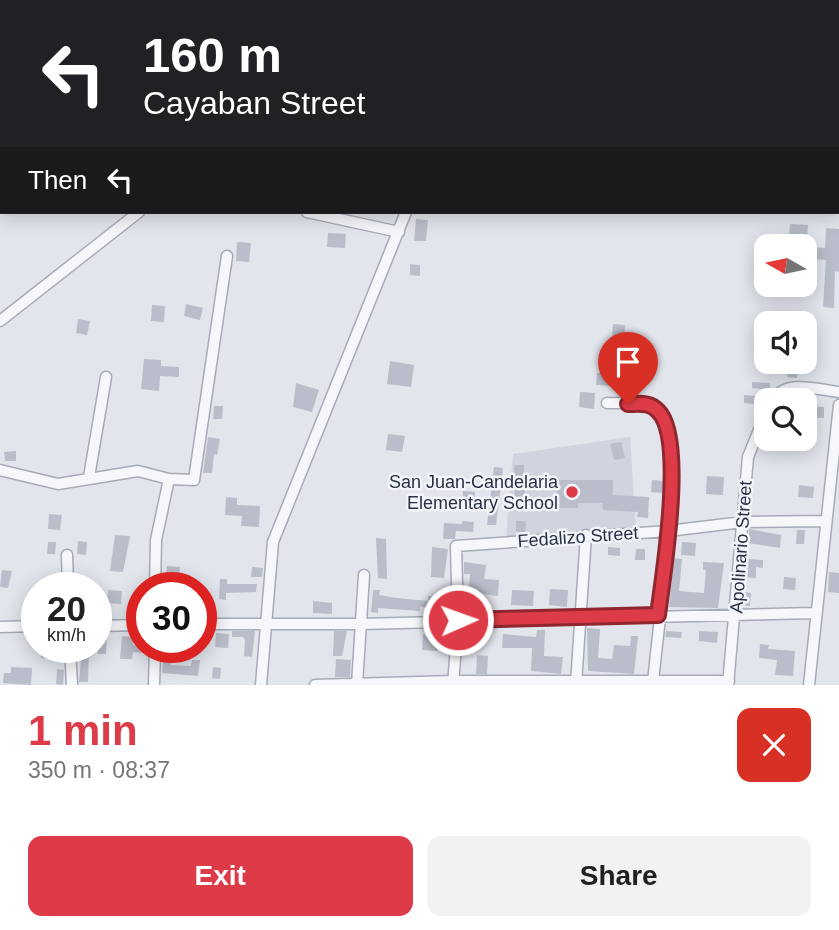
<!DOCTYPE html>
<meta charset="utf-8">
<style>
body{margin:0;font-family:Arial,sans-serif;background:#f2f2f2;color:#202124;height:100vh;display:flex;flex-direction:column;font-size:26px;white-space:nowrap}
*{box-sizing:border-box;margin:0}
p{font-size:23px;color:#757577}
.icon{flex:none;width:38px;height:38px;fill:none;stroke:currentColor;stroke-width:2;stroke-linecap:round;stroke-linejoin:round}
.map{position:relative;height:685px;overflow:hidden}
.details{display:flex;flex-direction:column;background:#fff;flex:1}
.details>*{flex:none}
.guide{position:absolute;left:0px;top:0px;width:840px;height:214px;box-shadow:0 4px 18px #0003;background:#202124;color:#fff;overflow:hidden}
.needle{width:46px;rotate:279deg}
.controls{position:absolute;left:754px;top:234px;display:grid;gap:14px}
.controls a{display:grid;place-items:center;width:63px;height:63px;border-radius:14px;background:#fff;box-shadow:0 4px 18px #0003;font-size:35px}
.speed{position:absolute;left:21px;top:572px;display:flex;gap:14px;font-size:35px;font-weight:700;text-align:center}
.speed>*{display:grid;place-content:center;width:91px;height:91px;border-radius:50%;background:#fff;box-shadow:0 4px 18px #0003;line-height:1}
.speed small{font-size:18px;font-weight:400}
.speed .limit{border:10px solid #d22;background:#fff;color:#111}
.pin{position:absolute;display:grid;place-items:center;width:60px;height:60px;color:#fff;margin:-72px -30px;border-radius:50% 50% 50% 0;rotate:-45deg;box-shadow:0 0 7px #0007}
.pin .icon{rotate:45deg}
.me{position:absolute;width:77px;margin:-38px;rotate:88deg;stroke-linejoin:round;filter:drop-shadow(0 0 5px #0008)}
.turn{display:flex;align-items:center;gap:24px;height:147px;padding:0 28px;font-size:32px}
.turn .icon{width:91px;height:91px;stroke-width:2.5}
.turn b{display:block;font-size:49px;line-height:60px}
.then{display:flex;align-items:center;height:66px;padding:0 28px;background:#0003;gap:14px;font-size:26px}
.round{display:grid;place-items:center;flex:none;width:74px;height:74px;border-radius:14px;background:#f2f2f2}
.headline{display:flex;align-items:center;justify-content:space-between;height:119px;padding:0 28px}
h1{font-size:42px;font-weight:600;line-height:52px;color:#dd3b47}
.primary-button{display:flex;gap:14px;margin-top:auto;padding:14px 28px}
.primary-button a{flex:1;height:80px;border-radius:14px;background:#dd3b47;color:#fff;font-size:28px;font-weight:600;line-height:80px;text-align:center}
.primary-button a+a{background:#f2f2f2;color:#202124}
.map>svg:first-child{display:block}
.built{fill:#d0d4de}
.building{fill:#b9beca}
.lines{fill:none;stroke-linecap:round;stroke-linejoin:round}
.minor-casing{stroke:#a6abb7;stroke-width:13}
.minor{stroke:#f5f7fa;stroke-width:10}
.route-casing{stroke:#90262e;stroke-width:18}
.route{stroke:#dd3b47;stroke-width:12}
.poi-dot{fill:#dd3b47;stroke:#f2f4f9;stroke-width:2.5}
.labels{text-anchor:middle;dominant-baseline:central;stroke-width:5;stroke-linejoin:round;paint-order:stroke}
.poi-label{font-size:18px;fill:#283146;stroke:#f2f4f9;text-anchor:end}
.street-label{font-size:18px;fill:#283146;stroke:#f2f4f9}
</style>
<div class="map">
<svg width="839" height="685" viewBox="0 0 839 685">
<rect width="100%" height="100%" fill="#e2e5ec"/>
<!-- built -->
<path class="built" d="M630,437L636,529L506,538L513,454Z"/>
<!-- building -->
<path class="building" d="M416,219L428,220L426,241H414Z
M790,224L808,225L807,239L789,237Z
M826,228L839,229V272L835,271L834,308L823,307L826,260L808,259L809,247L825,248Z
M328,233L346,234L345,248L327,247Z
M237,242L251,243L249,262L236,261Z
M410,264L420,265V276L410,275Z
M186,304L203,308L200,320L184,316Z
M152,305L165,306L164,322L151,321Z
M78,319L90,321L87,335L76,333Z
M613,324L625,325L624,340L612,339Z
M761,345H766V362L798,365L797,378L787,377L788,371L760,369Z
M144,359L161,360V366L179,367V377L160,376L159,391L141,389Z
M390,361L414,365L411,387L387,384Z
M597,373L616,374L615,386L596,385Z
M752,382L770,383V390L752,388Z
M296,383L319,390L312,412L293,407Z
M580,392L595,393L594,409L579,407Z
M744,395L756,396L755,404L744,403Z
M214,406H223L222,419H213Z
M805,406L824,407V418L805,417Z
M388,434L405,436L402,452L386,450Z
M208,437L220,439L217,455L214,454L212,473H203Z
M621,442L625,458L614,460L610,444Z
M16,451V461H5L4,452Z
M514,465H524L525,501H515Z
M494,467L503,468L496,525H487Z
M707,476L724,477L723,495L706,494Z
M557,480H613V495L649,497L648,518L637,517L638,512L603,510L602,503H578V508H557Z
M652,480L663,481V493L651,492Z
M799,485L814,487L813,498L798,497Z
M463,491L475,492L474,504H462Z
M226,497L237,498V505L260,506L259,527L241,526L242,516L225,515Z
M49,514L62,515L60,530L48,529Z
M462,521L474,522L473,532L456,531L455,539H443L444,523L462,524Z
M516,521H526L525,532H516Z
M749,529L781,535L780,548L748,543Z
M797,530H805L804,544H796Z
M115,535L130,536L123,572L110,571Z
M376,538L386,539L387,579L378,578Z
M78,541L87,542L86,555L77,554Z
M48,542H56L55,554H47Z
M682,542L696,543L695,556L681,555Z
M432,547L448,549L444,578L431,577Z
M608,547L620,548V556L608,555Z
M636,549H645V560H635Z
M674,558L682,559L679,591L704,593L706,570H703V562L724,563L718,608L669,607Z
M749,559L763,560V568L756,567V578L745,577Z
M464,562L486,565L484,579L499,580L498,596L482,594V599L468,598L470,574H464Z
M167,566L180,567L178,588H170L171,576H166Z
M252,567L263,568L262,577H251Z
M2,570L12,571L8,588L0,587Z
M829,572L839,573V593L828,592Z
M784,577L796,578L795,590L783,589Z
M220,579H227V584H257L256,592L226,593V600L219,599Z
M550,589L568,590L567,607L549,605Z
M108,590L122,591L121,604L107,603Z
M373,590H380L379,595L397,598L428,601V596L445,597V608L420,607V611L378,608V613L371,612Z
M512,590L534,591L533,606L511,605Z
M744,592L751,593L750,606L742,605Z
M313,601L332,603V614L313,613Z
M587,628L600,629L598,658L612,659L614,645L630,646L631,636H638L634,674L588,671Z
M537,630H545L544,656L563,657L561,674L531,671L532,648H502L503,634L536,637Z
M232,631H255L252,657L244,656L245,640L243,637H232Z
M334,631H347L342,656H333Z
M666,631L682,632L681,638L665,637Z
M699,631L718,632L717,643L699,641Z
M216,633L229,634L228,648L215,647Z
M423,634L438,635L437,651L422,650Z
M99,635L107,636L106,654H98Z
M122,636L134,637L133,645L142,646V653L133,652L132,659H120Z
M760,644L769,645L768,649L795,651L793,676L775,675L777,660L759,658Z
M41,648H62L61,659L41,658Z
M82,648L89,649L88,682H79Z
M164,648H172L171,665L191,666L192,660H200L198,676L162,673Z
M477,655L488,656L487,674H476Z
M336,659L351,660L350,677H335Z
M11,667L32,668L31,685L3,683L4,673H11Z
M213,667L221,668L220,679L212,678Z
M57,669L64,670L63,685L56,684Z"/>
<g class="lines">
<!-- minor casing -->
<g class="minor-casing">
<path id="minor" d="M715,0L725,2
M770,0V2
M492,2L493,0
M838,20H839
M307,212L399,232
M0,321L139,212
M773,401C785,378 818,390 839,392
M607,403C623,404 647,399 659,412C687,441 656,637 653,684
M0,470L58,484L138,471L169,479L194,480L227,256
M89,477L106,377
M67,555L68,588
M155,588L156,540L169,479
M201,624H360L814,613
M96,626L142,625
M0,627L37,626
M70,648L72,685
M576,684L586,535
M154,685L155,648
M261,685L273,542L406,212
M315,685L454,681H729
M357,685L364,575
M453,685L458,620L456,546L668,531L743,522L825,521
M728,685L748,457L766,413
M809,685L839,405"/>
</g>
<!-- minor -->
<use href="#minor" class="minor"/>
</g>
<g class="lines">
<!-- route casing -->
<g class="route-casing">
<path id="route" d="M458,620L658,615C663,576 686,438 658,411C650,402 640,404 628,404"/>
</g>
<!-- route -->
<use href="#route" class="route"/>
</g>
<!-- markers -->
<circle class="poi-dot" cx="572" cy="492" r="7"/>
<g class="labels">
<!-- poi labels -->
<g class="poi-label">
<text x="558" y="482">San Juan-Candelaria<tspan x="558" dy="21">Elementary School</tspan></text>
</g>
<!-- street labels -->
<g class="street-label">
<text transform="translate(578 537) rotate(-4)">Fedalizo Street</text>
<text transform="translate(741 547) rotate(-86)">Apolinario Street</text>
</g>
</g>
</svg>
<div class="controls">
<a><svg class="needle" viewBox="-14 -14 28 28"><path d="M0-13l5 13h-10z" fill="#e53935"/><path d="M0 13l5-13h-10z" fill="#757577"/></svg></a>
<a><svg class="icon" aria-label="sound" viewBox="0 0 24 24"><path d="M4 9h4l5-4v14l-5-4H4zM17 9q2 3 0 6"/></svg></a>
<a><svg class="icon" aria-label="search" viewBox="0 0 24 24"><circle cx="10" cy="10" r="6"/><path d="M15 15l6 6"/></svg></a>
</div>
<div class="speed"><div>20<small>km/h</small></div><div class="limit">30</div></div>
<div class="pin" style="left:628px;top:404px;background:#d93025"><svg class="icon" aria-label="arrive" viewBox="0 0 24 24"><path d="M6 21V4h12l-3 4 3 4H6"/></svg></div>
<svg class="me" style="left:458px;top:620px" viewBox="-20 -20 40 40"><circle r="17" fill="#dd3b47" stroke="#fff" stroke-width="3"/><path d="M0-11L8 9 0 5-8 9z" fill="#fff"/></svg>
<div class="guide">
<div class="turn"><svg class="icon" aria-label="left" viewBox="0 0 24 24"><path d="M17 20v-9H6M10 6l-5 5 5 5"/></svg><div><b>160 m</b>Cayaban Street</div></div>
<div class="then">Then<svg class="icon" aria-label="left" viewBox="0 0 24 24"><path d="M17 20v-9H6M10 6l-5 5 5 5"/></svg></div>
</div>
</div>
<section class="details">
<div class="headline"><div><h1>1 min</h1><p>350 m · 08:37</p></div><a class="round" style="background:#d93025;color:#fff"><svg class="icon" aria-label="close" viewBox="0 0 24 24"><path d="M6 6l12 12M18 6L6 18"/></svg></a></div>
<div class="primary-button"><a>Exit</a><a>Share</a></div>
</section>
